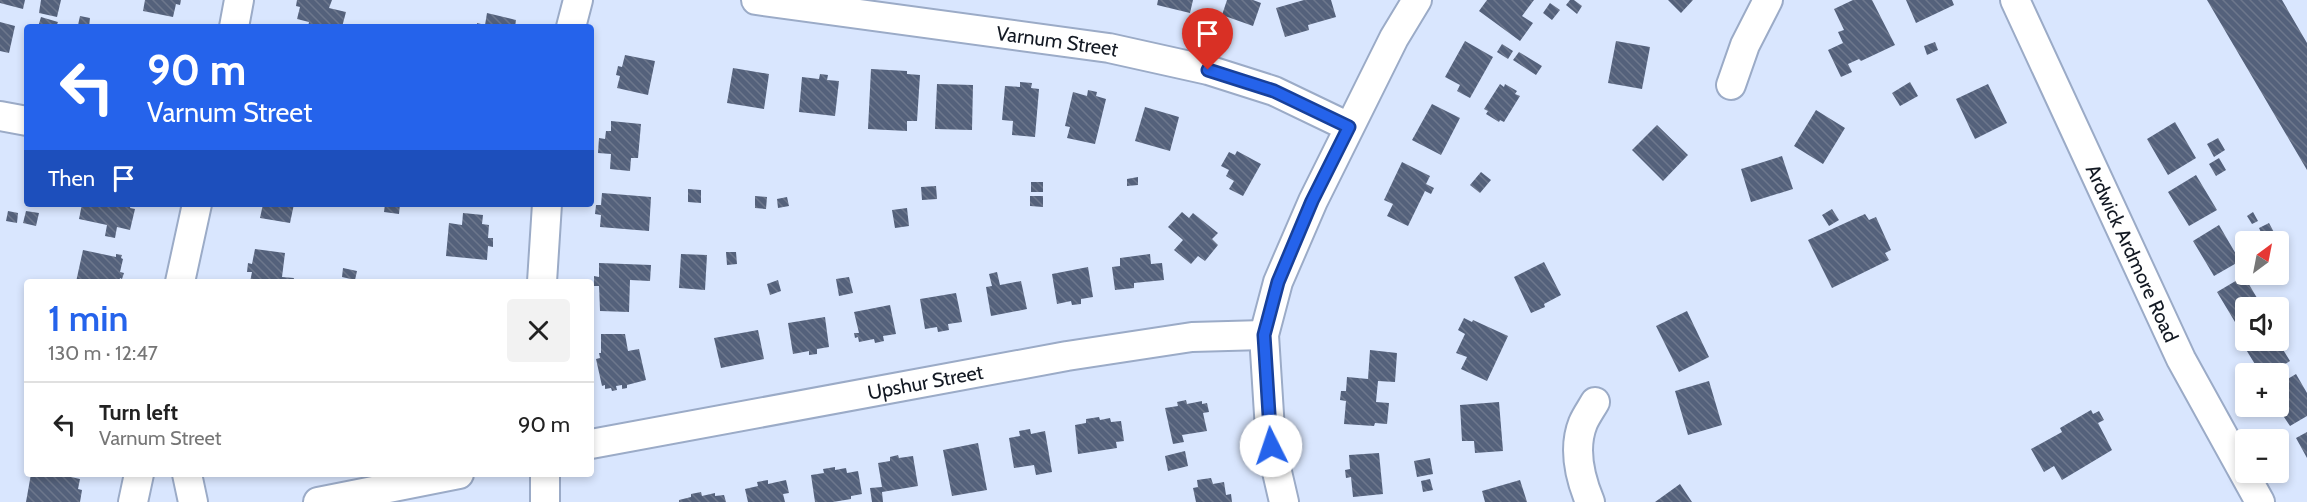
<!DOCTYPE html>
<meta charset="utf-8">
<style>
body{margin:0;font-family:Cabin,sans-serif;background:#f2f2f2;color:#222;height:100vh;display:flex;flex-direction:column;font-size:22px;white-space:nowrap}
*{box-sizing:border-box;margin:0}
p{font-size:20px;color:#767676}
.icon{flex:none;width:33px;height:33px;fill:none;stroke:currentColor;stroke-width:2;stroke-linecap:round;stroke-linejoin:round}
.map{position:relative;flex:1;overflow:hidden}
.drawer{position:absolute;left:24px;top:279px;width:570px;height:198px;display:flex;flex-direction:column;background:#fff;border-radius:6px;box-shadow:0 3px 9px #0003}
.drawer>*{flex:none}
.top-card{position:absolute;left:24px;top:24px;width:570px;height:183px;border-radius:6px;box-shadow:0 3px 9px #0003;background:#2563eb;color:#fff;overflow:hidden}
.needle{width:39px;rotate:32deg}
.buttons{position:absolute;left:2235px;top:231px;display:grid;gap:12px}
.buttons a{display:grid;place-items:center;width:54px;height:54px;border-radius:6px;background:#fff;box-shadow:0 3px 9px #0003;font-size:30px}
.pin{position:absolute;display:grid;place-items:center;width:51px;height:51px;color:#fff;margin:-62px -26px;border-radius:50% 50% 50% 0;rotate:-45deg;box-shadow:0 0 6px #0007}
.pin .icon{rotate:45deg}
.me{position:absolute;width:66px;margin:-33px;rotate:356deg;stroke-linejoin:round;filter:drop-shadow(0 0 4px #0008)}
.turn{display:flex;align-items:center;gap:21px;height:126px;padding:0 24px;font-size:27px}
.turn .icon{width:78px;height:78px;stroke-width:2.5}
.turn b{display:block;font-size:42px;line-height:51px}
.then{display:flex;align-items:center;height:57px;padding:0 24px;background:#0003;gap:12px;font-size:22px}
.round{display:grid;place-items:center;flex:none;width:63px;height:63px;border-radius:6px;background:#f2f2f2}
.head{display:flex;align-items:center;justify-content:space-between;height:102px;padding:0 24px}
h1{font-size:36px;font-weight:600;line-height:45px;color:#2563eb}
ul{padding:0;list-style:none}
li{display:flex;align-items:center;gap:18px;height:84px;padding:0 24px;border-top:2px solid #e0e0e0}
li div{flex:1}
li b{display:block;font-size:22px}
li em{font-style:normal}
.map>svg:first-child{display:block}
.building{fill:url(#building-back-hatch)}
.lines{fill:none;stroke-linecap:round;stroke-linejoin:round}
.minor-casing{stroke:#9babc7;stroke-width:32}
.minor{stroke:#fff;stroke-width:28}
.route-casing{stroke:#184099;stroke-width:15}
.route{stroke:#2563eb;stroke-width:10}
.labels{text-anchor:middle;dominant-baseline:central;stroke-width:6;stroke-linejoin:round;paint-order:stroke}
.street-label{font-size:20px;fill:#131923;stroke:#d9e6fe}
</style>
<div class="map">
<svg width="2307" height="502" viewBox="0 0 2307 502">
<defs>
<pattern id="building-back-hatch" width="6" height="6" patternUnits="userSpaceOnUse" patternTransform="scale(1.5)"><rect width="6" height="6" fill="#54617b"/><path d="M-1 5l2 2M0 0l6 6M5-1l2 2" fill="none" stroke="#6d778c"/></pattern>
</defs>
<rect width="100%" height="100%" fill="#d9e6fe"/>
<!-- building -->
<path class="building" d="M0,0H25L23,9L0,3Z
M41,0H61L57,17L39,13Z
M145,0H181L180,5L176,4L173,17L143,11Z
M297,0H332L329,8L346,12L342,27L329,25V27H308L309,22L297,19L300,7L296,6Z
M1158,0H1193L1190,13L1157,5Z
M1227,0H1253L1261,3L1253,26L1222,15Z
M1304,0H1331L1336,17L1308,25L1309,30L1285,37L1276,8Z
M1487,0H1534L1522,16L1533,23L1520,41L1479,11Z
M1570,0H1574L1582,6L1577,14L1566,5Z
M1668,0H1693L1681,13Z
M1853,0H1872L1895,45L1861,61L1859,59L1848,64L1852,72L1841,77L1828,50L1843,43L1838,32L1844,30L1834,9Z
M1906,0H1952L1954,5L1916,23Z
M2207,0H2282L2307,43V170Z
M1550,3L1560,10L1552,20L1543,13Z
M487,13L516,20L515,27H477V23L485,25Z
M80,16L90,18L89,27L78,25Z
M41,17L58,22L56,27H38Z
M0,22L15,26L9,53L0,51Z
M1465,41L1493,57L1470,98L1457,91L1460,85L1445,77Z
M1616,41L1650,47L1642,89L1608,83Z
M1935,42L1938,50L1927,55L1924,46Z
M1502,44L1513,51L1508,59L1497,52Z
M1519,52L1542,66L1536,75L1513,60Z
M625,55L655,61L648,95L617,88L620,76L616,75L618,66L622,67Z
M733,68L769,74L764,109L727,103Z
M871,69L907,71V74L920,75L917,121H907V131L868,129Z
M820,74L828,75L827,80L839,81L835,116L799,112L802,77L819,79Z
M1020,82L1032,83L1031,88L1039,89L1035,137L1012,135L1013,121L1002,120L1005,86L1020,87Z
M1910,82L1918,96L1900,106L1892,93Z
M937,84L973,85L972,130L935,129Z
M1500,84L1504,87L1505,84L1517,91L1515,94L1520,96L1504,122L1500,120L1499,122L1486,114L1488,111L1484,109Z
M1988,84L2007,123L1975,139L1956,99Z
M1088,90L1097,92L1096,96L1106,99L1095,144L1067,138L1070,127L1065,126L1073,92L1087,96Z
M1432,104L1460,118L1441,155L1412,140Z
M1145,107L1179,117L1170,151L1135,141Z
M1816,110L1845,128L1823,164L1794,146Z
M611,121L641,124L638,158H631L630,171L610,169L611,154L598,153L599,138L605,139L606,131H611Z
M2175,122L2196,158L2168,175L2147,139Z
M1657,125L1688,155L1663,181L1632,150Z
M2218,138L2225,150L2214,157L2207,144Z
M1237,151L1261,164L1243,196L1229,189L1234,181L1226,176L1229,170L1221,166L1229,152L1235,155Z
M1782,156L1793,189L1751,202L1741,169Z
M2219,158L2226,170L2216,176L2209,164Z
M1402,162L1430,176L1426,184L1434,188L1431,194L1425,191L1408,226L1387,216L1393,204L1384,200Z
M1481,172L1491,180L1480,193L1470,185Z
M2196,175L2217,210L2189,226L2168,192Z
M1138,177V185L1127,186V179Z
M1031,182H1043V192H1031Z
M936,186L937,199L922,200L921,187Z
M688,189L701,190V203L688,202Z
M602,193L651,197L649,231L600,227L601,215L595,214L596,205H601Z
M755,196L767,197L766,209L755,208Z
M1030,196H1043V207L1030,206Z
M787,197L789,206L778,208L777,199Z
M82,204H131L130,208L135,209L130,230L117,227L115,238L105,236L107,225L79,219Z
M263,204H294L290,223L260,218Z
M385,204H400L399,214L384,212Z
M907,208L909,226L895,228L892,210Z
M1832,209L1839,220L1829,226L1822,215Z
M8,211L18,213L17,223L6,221Z
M26,211L39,213L36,226L23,223Z
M1182,212L1189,218L1193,213L1218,233L1212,239L1218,245L1205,261L1198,256L1191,264L1174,250L1183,240L1168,227Z
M2253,212L2258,221L2252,224L2247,216Z
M463,213L483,215L482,224L489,225L488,238H493V247L488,246L487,260L446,256L449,223L462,225Z
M1865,214L1869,220L1876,217L1891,250L1885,253L1889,260L1832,288L1808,240Z
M2269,223L2276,236L2265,241L2259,228Z
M2219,225L2240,261L2214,276L2193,241Z
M255,249L285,253L282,277L294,278L293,282H250L252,272H247L248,263L252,264Z
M83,250L116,257V254L122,255L121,258L123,259L120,272L124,273L122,279L120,278L119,282H76Z
M726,252H736L737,264L727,265Z
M681,254L707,255L705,290L679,288Z
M1150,254L1151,264L1162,263L1164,280L1134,283V288L1115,290L1112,267L1120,266V258Z
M1544,262L1561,295L1544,304L1545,307L1531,313L1514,277Z
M599,263L651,265L650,281L630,280L629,312L600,311L599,286H594V276L599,277Z
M1088,267L1093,297L1081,299V304L1072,305L1071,301L1057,304L1052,274Z
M343,268L357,271L355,280L342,277Z
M997,272L1000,285L1021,281L1027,309L991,316L986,287L992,286L989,274Z
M2244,276L2263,308H2246V323L2238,327L2217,292Z
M849,277L853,293L839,296L836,279Z
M778,280L781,291L770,295L767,284Z
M956,293L962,322L948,324L949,330L938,332L937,327L925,329L920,299Z
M890,305L896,334L883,336L884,341L875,343L874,339L859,342L858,337L855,338L854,333H859L854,312Z
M1687,311L1709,357L1679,372L1656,326Z
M825,317L829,347L817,349V354L809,355V351L793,354L788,323Z
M1464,318L1472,322L1473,320L1508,336L1487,381L1461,369L1467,357L1456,353L1465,334L1458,330Z
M758,330L764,359L721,368L714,338Z
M601,334H625L628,351L639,349L646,380L627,385V388L622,389V385L616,386L617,390L612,391L611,388L605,389V385L602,386L596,359L600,358L599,353H601Z
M2245,340H2277L2290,361L2269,374H2261L2242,343Z
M1370,350L1397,353L1395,382L1378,381L1376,402L1389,403L1387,424L1375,423L1374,426L1344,424L1346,401L1340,400L1341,391H1346L1347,377L1368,379Z
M2296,374L2307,393V416L2290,426L2278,408V385Z
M1709,381L1722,425L1688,435L1675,391Z
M1186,400L1187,404L1202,401V404L1207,403L1209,412L1203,413L1207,431L1182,435L1184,442L1173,444L1165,408L1178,406L1177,402Z
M1499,402L1503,451L1475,453L1474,441H1462L1460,405Z
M2091,410L2093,414L2099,411L2104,420L2098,423L2112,450L2062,480L2054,466L2044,472L2031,449L2062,432L2060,428Z
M1099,417L1100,420L1110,418L1111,422L1121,421L1124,441L1116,442L1117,448L1078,454L1075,425L1086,423V419Z
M1030,429L1031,434L1045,431L1052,472L1036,475L1034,465L1014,468L1009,438L1020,436L1019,431Z
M2307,432V458L2296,438Z
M978,443L987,490L952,496L943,450Z
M1185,451L1188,466L1168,471L1165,456Z
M1379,453L1383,494L1353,497L1351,477L1346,478L1345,470L1350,469L1349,455Z
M898,455L899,458L913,456L918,486L882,492L883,502H872L870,488L882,487L878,463L890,461V457Z
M1430,458L1433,474L1417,477L1414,461Z
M835,467V470L846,468L847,473L858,471L862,494L851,496V499L833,502H815L811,475L824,473L823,469Z
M31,474H57L80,479L78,489L82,490L80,502H26Z
M1211,478L1213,484L1224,482L1226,495L1231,494L1232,502H1196L1193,488L1198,487L1197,480Z
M1430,479L1433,490L1423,492L1421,481Z
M768,480V484L786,480L789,493L783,494L785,502H748L745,489L758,486L757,482Z
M1520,480L1527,502H1485L1482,491Z
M1680,484L1692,502H1655Z
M701,492L702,496L715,493V496L724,495L726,502H679V500L691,497V494Z"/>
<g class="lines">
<!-- minor casing -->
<g class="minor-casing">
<g id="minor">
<path id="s1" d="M756,0L1109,48L1208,70L1274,91L1349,127"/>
<path id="s2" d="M2015,0L2181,359L2260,502"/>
<path d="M234,27L239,0"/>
<path d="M571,27L578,0"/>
<path d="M1731,85L1745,45L1768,0"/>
<path d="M0,116L27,121"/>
<path d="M180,282L197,204"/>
<path d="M542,282L547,204"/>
<path id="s3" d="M591,444L1067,356L1192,337L1264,335"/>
<path d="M187,474L193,502"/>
<path d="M545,474V502"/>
<path d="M133,502L139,474"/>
<path d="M318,502L459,474"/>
<path d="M1284,502L1271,446L1264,335L1278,282L1313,201L1394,38L1417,0"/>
<path d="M1590,502C1580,478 1573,448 1583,423C1586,416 1591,409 1595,402"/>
</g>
</g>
<!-- minor -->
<use href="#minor" class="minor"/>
</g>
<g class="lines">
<!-- route casing -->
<g class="route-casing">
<path id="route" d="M1208,70L1274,91L1349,127L1312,201L1278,282L1264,335L1271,446"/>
</g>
<!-- route -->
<use href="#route" class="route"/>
</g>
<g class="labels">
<!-- street labels -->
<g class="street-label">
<text stroke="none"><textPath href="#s1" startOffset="304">Varnum Street</textPath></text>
<text stroke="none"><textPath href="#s2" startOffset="279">Ardwick Ardmore Road</textPath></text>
<text stroke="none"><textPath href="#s3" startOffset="340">Upshur Street</textPath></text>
</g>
</g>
</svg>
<div class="buttons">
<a><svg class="needle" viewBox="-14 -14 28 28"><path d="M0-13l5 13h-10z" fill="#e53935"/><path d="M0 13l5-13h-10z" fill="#767676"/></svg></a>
<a><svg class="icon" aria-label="sound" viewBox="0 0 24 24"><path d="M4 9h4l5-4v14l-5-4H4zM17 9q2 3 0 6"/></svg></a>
<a>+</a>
<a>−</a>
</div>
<div class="pin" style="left:1208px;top:70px;background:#d93025"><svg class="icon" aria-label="arrive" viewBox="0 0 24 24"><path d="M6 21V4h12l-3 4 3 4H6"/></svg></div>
<svg class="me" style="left:1271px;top:446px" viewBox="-20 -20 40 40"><circle r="19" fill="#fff"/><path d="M0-13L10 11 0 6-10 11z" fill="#2563eb"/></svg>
<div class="top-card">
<div class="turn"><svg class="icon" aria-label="left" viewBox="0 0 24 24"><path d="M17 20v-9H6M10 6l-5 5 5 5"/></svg><div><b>90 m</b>Varnum Street</div></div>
<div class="then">Then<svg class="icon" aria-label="arrive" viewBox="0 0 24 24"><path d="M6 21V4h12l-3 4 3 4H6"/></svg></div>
</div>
<section class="drawer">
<div class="head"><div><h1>1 min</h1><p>130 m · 12:47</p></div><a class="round"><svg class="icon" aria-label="close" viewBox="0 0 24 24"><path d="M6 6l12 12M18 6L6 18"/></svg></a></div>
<ul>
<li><svg class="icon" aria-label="left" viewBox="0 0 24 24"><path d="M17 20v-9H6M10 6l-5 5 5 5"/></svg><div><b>Turn left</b><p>Varnum Street</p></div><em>90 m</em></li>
</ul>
</section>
</div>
